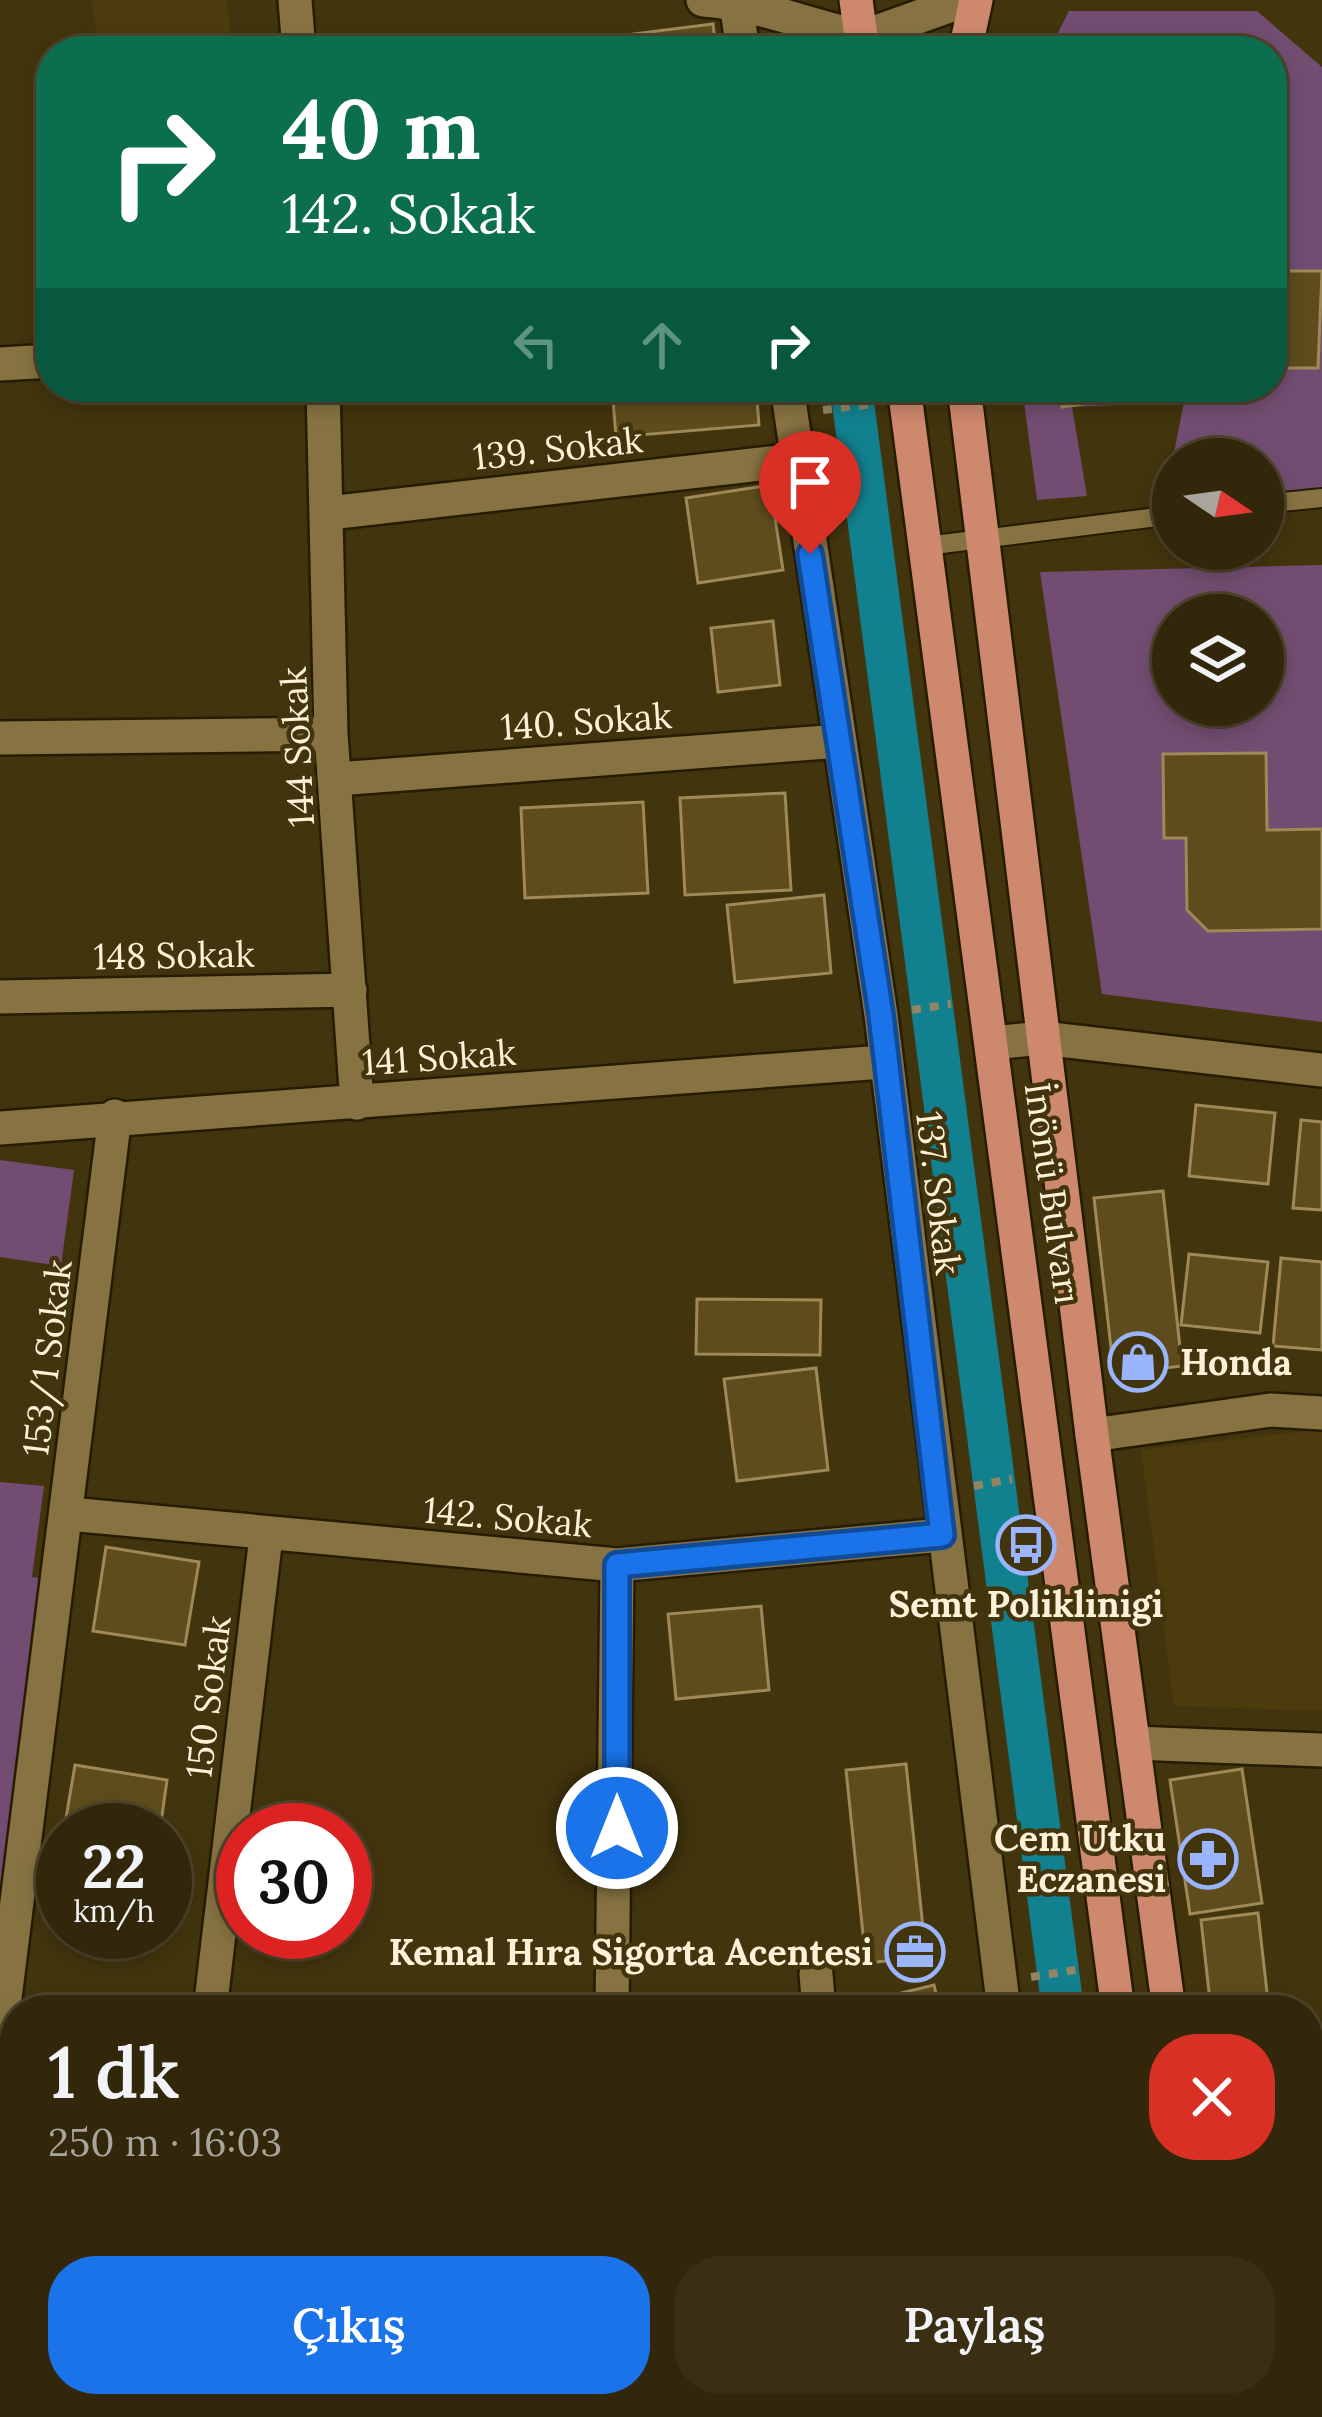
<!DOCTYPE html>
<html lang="tr">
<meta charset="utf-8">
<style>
body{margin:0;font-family:Lora,serif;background:#3a2f13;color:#f1f3f6;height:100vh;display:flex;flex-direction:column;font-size:45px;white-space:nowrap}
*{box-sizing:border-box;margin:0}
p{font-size:39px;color:#a8a59c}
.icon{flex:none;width:66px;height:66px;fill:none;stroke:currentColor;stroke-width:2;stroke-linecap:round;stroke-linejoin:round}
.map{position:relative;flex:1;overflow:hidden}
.sheet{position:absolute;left:0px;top:1995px;width:1323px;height:423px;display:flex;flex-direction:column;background:#32270a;border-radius:48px 48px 0 0;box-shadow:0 6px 18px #0003,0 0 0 3px #4d442b}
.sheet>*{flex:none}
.hud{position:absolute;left:36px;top:36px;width:1251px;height:366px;border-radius:48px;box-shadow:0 6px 18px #0003,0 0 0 3px #4d442b;background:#0b6e4f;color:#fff;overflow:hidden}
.needle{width:78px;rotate:103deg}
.fabs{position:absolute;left:1152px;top:438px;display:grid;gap:24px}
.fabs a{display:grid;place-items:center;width:132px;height:132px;border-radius:50%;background:#32270a;box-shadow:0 6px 18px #0003,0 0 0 3px #4d442b;font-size:60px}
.speed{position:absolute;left:36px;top:1803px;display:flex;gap:24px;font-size:60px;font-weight:700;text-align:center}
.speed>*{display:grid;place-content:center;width:156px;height:156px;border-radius:50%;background:#32270a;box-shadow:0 6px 18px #0003,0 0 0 3px #4d442b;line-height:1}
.speed small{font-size:30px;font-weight:400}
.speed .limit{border:18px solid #d22;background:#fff;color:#111}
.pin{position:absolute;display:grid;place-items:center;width:102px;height:102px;color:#fff;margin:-123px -51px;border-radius:50% 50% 50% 0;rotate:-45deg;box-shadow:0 0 12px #0007}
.pin .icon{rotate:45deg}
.me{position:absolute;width:132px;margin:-66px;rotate:0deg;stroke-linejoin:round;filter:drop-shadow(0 0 9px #0008)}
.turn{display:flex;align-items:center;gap:42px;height:252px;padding:0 48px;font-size:54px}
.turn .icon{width:156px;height:156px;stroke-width:2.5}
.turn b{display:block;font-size:84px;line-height:102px}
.lanes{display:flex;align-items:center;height:114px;padding:0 48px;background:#0003;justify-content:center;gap:60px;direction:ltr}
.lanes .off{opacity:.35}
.round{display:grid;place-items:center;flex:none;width:126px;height:126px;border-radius:48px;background:#3a2f13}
.overview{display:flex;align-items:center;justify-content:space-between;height:204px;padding:0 48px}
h1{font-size:72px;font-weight:600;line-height:90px}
.cta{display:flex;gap:24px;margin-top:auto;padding:24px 48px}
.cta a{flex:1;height:138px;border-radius:48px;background:#1a73e8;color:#fff;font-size:48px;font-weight:600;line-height:138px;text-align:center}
.cta a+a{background:#3a2f13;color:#f1f3f6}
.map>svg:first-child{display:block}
.built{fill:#4c3b0c}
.green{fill:#724d71;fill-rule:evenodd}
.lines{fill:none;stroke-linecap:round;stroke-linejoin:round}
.canal{stroke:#12818f;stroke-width:42}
.building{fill:#5e4c1c;stroke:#9e8957;stroke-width:3}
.service-casing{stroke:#261c02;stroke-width:22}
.minor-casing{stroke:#261c02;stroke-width:38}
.tertiary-casing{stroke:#261c02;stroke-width:38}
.primary-casing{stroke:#261c02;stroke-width:38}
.path{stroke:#928563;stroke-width:8;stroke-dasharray:9 9;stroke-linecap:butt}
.service{stroke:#877342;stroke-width:18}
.minor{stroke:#877342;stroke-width:33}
.tertiary{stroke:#877342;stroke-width:33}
.primary{stroke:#cd886d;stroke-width:33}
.route-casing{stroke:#114b97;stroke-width:30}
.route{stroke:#1a73e8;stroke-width:21}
.labels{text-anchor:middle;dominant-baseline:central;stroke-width:9;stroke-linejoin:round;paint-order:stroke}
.street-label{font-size:36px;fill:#fdf2d8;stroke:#42340d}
.poi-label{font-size:36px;font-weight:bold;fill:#fdf2d8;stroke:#42340d;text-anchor:end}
</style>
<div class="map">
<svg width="1322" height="2417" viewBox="0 0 1322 2417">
<rect width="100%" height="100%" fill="#42340d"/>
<!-- built -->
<path class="built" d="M92,0H227L232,51H98Z
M1306,1431L1322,1432V1711L1174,1706L1141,1450Z"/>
<!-- green -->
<path class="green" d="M1069,11H1257L1322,67V492L1263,493V459H1173V493H1166L1184,402L1072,407L1087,496L1037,500L1022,387H1272V51H1049Z
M1322,565V1022L1102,994L1040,572ZM1173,615H1263V705H1173Z
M0,1160L74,1170L61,1266L0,1257Z
M0,1482L44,1486L32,1577L60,1581L0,2038Z"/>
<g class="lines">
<!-- canal -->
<path class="canal" d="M851,387L1063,2010
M1112,2403L1113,2417"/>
</g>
<!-- building -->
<path class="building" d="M713,24L716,51H596L594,39Z
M51,174V282L44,175Z
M1272,271H1322L1318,368H1272Z
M612,387H756L759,425L616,437Z
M1059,387H1157L1158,393L1062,407Z
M770,485L783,570L698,583L686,498Z
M773,621L780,685L718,692L711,628Z
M1266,753L1267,830L1322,829V929L1208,931L1187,910L1186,838H1164L1163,754Z
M785,793L791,890L685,895L680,798Z
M643,802L648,893L525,898L521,808Z
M824,895L831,973L735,982L727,905Z
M1196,1105L1275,1113L1268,1184L1189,1176Z
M1301,1120L1322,1122V1210L1293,1208Z
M1163,1191L1182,1366L1114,1374L1094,1198Z
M1189,1254L1268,1262L1260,1333L1181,1325Z
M1281,1258L1322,1262V1350L1273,1346Z
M697,1299L821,1300L820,1355L696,1354Z
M816,1368L828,1470L737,1481L724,1379Z
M106,1547L199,1562L185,1645L93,1631Z
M761,1606L769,1690L676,1699L668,1614Z
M906,1764L926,1957L866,1963L846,1770Z
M75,1765L167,1780L160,1830H64Z
M1242,1769L1262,1903L1190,1914L1170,1780Z
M1258,1913L1269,2010H1211L1201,1920Z
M934,1985L940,2010H852L851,2005Z
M57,1996L144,2010H55Z
M1322,2243V2296L1308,2298V2245Z
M1322,2317V2363L1308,2364V2318Z
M1322,2374V2417H1265L1263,2403H1308V2376Z
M934,2403H1013L1015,2417H936Z"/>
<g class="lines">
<!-- service casing -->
<g class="service-casing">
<path id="service" d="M1263,504L1322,498
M926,546L1173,515"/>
</g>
<!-- minor casing -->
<g class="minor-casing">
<path id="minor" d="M295,0L299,51
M703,0C757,3 809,26 862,37
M736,2L743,51
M0,364L51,361
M323,387L331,734L357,1103
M787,387L881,1015L1004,2010
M329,513L796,460
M0,738L331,734
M337,779L840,741
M0,997L350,990
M0,1128L883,1062
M1092,1435L1270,1410L1322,1413
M69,1514L617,1565L942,1535
M1133,1743L1322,1750
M816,1974L819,2010
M210,2010L266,1536
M612,2010L617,1565
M0,2038L115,1116
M0,2252H15
M203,2403L205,2417
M623,2403L625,2417
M1057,2403L1059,2417"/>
</g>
<!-- tertiary casing -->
<g class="tertiary-casing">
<path id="tertiary" d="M862,37L966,0
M993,1043L1042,1038L1322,1070"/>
</g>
<!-- primary casing -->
<g class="primary-casing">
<path id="primary" d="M856,0L863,51
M965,51L976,0
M904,387L1118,2010
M964,387L1092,1435L1169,2010
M1163,2403L1165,2417
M1222,2403L1224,2417"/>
</g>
<!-- path -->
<path class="path" d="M823,410L874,404
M912,1010L951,1004
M974,1486L1012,1479
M1031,1977L1082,1969"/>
<!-- service -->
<use href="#service" class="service"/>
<!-- minor -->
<use href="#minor" class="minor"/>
<!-- tertiary -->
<use href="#tertiary" class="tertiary"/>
<!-- primary -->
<use href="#primary" class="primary"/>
</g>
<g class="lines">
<!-- route casing -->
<g class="route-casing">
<path id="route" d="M617,1828V1565L942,1535L881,1015L810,554"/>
</g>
<!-- route -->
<use href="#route" class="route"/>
</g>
<!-- icons -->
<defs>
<g id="shop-ring" transform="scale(3)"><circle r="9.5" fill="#42340d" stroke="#9ab5fd" stroke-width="1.5"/><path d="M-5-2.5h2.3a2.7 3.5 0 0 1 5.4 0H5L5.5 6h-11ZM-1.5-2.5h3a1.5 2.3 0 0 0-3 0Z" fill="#9ab5fd"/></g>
<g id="bus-ring" transform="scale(3)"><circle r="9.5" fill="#42340d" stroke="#9ab5fd" stroke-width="1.5"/><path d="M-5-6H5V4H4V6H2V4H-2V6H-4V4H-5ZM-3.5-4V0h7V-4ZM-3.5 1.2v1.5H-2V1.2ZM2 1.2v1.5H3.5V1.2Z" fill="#9ab5fd"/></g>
<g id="pharmacy-ring" transform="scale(3)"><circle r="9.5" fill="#42340d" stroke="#9ab5fd" stroke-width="1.5"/><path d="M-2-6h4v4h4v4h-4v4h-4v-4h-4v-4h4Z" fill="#9ab5fd"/></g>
<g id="office-ring" transform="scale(3)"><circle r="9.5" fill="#42340d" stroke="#9ab5fd" stroke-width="1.5"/><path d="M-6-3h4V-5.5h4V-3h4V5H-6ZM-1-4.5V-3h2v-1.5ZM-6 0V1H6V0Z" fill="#9ab5fd"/></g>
</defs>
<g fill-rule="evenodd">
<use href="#shop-ring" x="1138" y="1362"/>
<use href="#bus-ring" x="1026" y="1545"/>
<use href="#pharmacy-ring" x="1208" y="1859"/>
<use href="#office-ring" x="915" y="1952"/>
</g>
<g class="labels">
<!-- street labels -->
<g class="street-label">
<text transform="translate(558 448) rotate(-6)">139. Sokak</text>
<text transform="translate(586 721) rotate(-4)">140. Sokak</text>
<text transform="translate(297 747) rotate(-93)">144 Sokak</text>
<text transform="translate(174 955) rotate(-1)">148 Sokak</text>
<text transform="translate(439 1057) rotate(-4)">141 Sokak</text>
<text transform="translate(939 1193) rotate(83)">137. Sokak</text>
<text transform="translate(1053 1193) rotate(82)">İnönü Bulvarı</text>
<text transform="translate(47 1358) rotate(-83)">153/1 Sokak</text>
<text transform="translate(508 1517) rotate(5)">142. Sokak</text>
<text transform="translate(208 1697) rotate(-83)">150 Sokak</text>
</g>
<!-- poi labels -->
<g class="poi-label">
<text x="1180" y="1362" text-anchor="start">Honda</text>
<text x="1026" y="1604" text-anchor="middle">Semt Poliklinigi</text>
<text x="1166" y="1838">Cem Utku<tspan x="1166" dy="41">Eczanesi</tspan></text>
<text x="873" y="1952">Kemal Hıra Sigorta Acentesi</text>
</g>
</g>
</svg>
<div class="fabs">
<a><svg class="needle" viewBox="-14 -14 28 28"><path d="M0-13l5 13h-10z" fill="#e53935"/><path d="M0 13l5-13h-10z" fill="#a8a59c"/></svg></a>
<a><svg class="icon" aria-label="layers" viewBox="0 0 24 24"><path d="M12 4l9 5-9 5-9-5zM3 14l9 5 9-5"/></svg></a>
</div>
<div class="speed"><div>22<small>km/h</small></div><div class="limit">30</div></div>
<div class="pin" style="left:810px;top:554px;background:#d93025"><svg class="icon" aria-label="arrive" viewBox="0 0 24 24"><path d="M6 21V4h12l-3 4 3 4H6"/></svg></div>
<svg class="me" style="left:617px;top:1828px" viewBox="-20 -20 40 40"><circle r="17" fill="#1a73e8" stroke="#fff" stroke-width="3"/><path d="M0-11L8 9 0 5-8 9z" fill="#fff"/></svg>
<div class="hud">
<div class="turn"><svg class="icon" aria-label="right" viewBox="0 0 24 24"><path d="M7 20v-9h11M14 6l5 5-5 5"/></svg><div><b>40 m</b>142. Sokak</div></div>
<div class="lanes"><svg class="icon off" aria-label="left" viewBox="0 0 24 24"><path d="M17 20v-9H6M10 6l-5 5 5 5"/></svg><svg class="icon off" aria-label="ahead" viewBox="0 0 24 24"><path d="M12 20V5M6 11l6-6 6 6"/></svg><svg class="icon" aria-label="right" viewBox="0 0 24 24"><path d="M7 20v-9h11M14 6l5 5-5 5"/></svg></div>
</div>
<section class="sheet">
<div class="overview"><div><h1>1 dk</h1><p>250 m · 16:03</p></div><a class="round" style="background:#d93025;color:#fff"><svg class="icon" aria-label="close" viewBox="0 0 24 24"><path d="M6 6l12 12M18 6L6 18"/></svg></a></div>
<div class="cta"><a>Çıkış</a><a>Paylaş</a></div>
</section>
</div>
